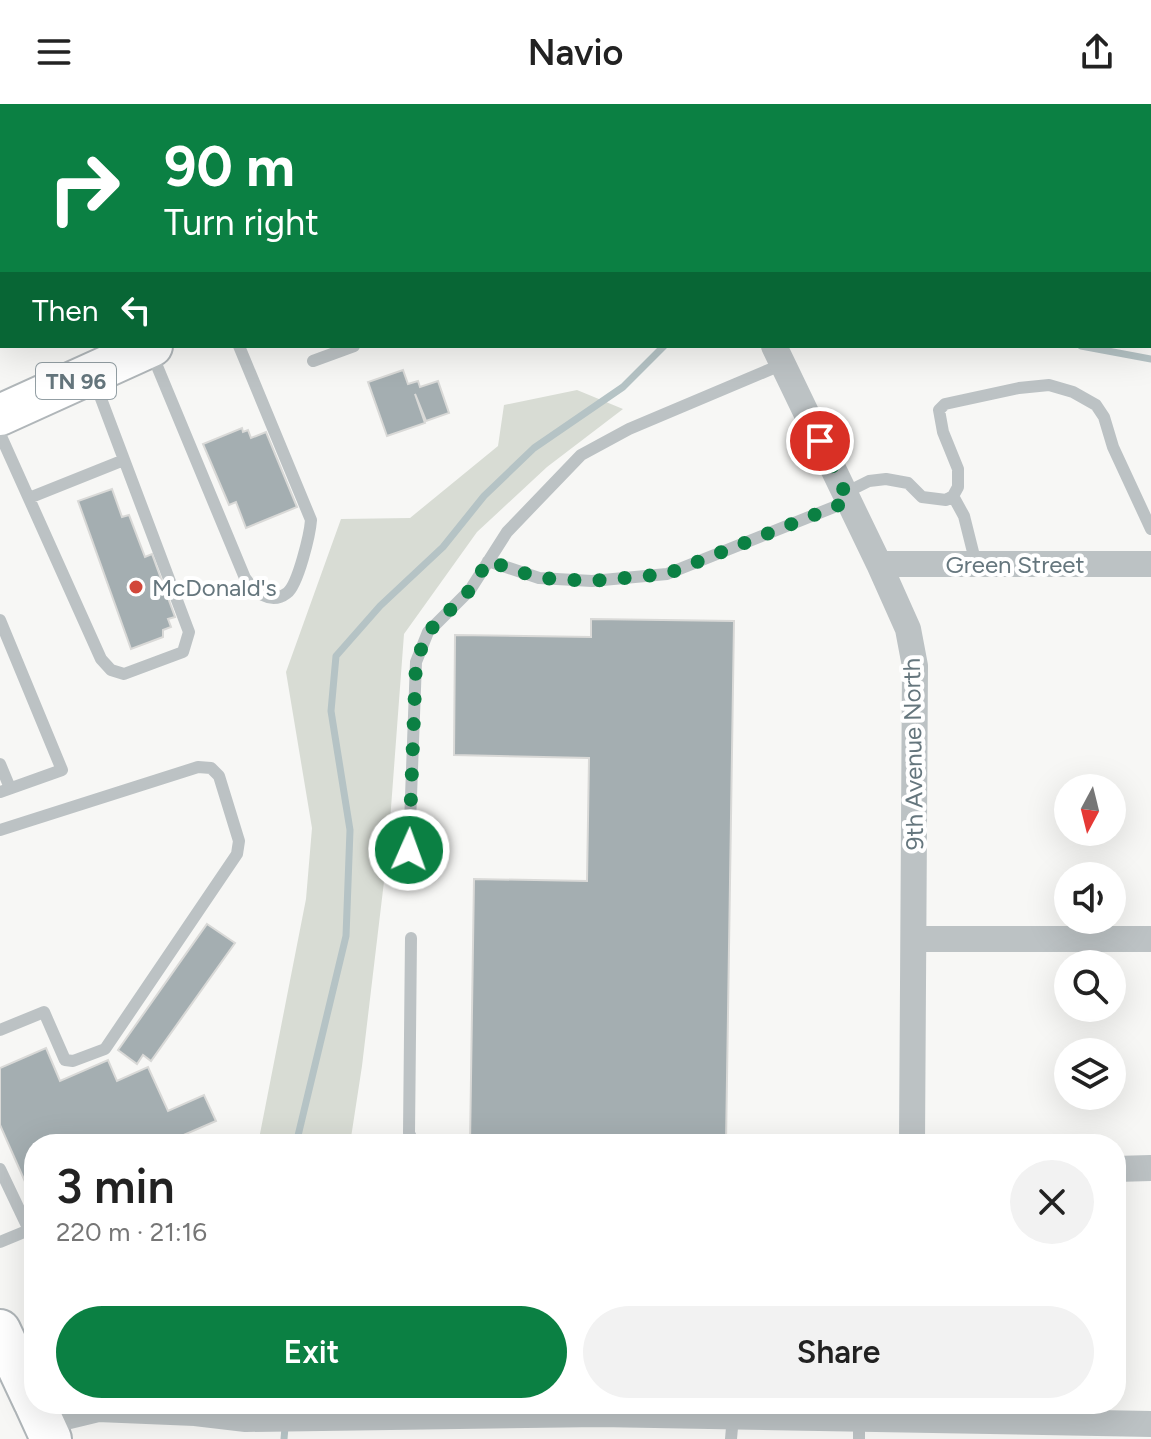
<!DOCTYPE html>
<meta charset="utf-8">
<style>
body{margin:0;font-family:Figtree,sans-serif;background:#f2f2f2;color:#222;height:100vh;display:flex;flex-direction:column;font-size:30px;white-space:nowrap}
*{box-sizing:border-box;margin:0}
p{font-size:26px;color:#767676}
.icon{flex:none;width:44px;height:44px;fill:none;stroke:currentColor;stroke-width:2;stroke-linecap:round;stroke-linejoin:round}
.map{position:relative;flex:1;overflow:hidden}
.side{position:absolute;left:24px;top:1030px;width:1102px;height:280px;display:flex;flex-direction:column;background:#fff;border-radius:32px;box-shadow:0 8px 32px #0002}
.side>*{flex:none}
.hud{position:absolute;left:0px;top:0px;width:1152px;height:244px;box-shadow:0 8px 32px #0002;background:#0b8043;color:#fff;overflow:hidden}
.needle{width:52px;rotate:187deg}
.tools{position:absolute;left:1054px;top:670px;display:grid;gap:16px}
.tools a{display:grid;place-items:center;width:72px;height:72px;border-radius:50%;background:#fff;box-shadow:0 8px 32px #0002;font-size:40px}
.pin{position:absolute;display:grid;place-items:center;width:68px;height:68px;color:#fff;margin:-34px;border:4px solid #fff;border-radius:50%;box-shadow:0 2px 8px #0007}
.me{position:absolute;width:88px;margin:-44px;rotate:2deg;stroke-linejoin:round;filter:drop-shadow(0 0 6px #0008)}
.turn{display:flex;align-items:center;gap:28px;height:168px;padding:0 32px;font-size:36px}
.turn .icon{width:104px;height:104px;stroke-width:2.5}
.turn b{display:block;font-size:56px;line-height:68px}
.then{display:flex;align-items:center;height:76px;padding:0 32px;background:#0003;gap:16px;font-size:30px}
.round{display:grid;place-items:center;flex:none;width:84px;height:84px;border-radius:42px;background:#f2f2f2}
.overview{display:flex;align-items:center;justify-content:space-between;height:136px;padding:0 32px}
h1{font-size:48px;font-weight:600;line-height:60px}
.button{display:flex;gap:16px;margin-top:auto;padding:16px 32px}
.button a{flex:1;height:92px;border-radius:48px;background:#0b8043;color:#fff;font-size:32px;font-weight:600;line-height:92px;text-align:center}
.button a+a{background:#f2f2f2;color:#222}
header{display:flex;justify-content:space-between;align-items:center;height:104px;padding:0 32px;background:#fff;font-size:36px;font-weight:600}
.map>svg:first-child{display:block}
.green{fill:#d8dcd4}
.lines{fill:none;stroke-linecap:round;stroke-linejoin:round}
.stream{stroke:#b5c3c5;stroke-width:7}
.building{fill:#a4aeb1;stroke:#d9d9d7;stroke-width:2}
.primary-casing{stroke:#b0b6b9;stroke-width:44}
.service{stroke:#bcc2c4;stroke-width:12}
.minor{stroke:#bcc2c4;stroke-width:26}
.primary{stroke:#fff;stroke-width:40}
.route{stroke:#0b8043;stroke-width:14;stroke-dasharray:0 25.2}
.poi-dot{fill:#d2473a;stroke:#fff;stroke-width:3}
.labels{text-anchor:middle;dominant-baseline:central;stroke-width:8;stroke-linejoin:round;paint-order:stroke}
.shield{fill:#fff;stroke:#939fa4;stroke-width:2}
.shield-label{font-size:22px;font-weight:bold;fill:#65767d}
.street-label{font-size:24px;fill:#65767d;stroke:#fff}
.poi-label{font-size:24px;fill:#65767d;stroke:#fff;text-anchor:start}
</style>
<header><svg class="icon" aria-label="menu" viewBox="0 0 24 24"><path d="M4 6h16M4 12h16M4 18h16"/></svg>Navio<svg class="icon" aria-label="share" viewBox="0 0 24 24"><path d="M12 15V3M7 8l5-5 5 5M5 13v7h14v-7"/></svg></header>
<div class="map">
<svg width="1151" height="1335" viewBox="0 0 1151 1335">
<rect width="100%" height="100%" fill="#f7f7f5"/>
<!-- green -->
<path class="green" d="M577,286L623,305L547,363L477,428L404,530L388,744L362,962L350,1040H258L306,795L312,724L286,568L341,415L410,414L498,342L504,301Z"/>
<g class="lines">
<!-- stream -->
<path class="stream" d="M1081,242L1151,255
M296,1040L346,832L350,726L331,607L336,552L380,502L443,443L484,392L534,344L623,283L664,242
M284,1335L287,1300"/>
</g>
<!-- building -->
<path class="building" d="M2,8V124L0,125V9Z
M403,266L408,280L418,277L420,283L438,277L449,309L426,317L415,290L425,319L387,332L368,278Z
M242,324L243,328L248,326L251,334L266,328L297,403L246,424L236,398L229,401L203,340Z
M112,385L122,413L129,411L145,453L152,450L175,513L168,515L171,523L163,526V533L131,545L78,397Z
M591,515L734,517L726,1040H470L474,775L587,777L589,654L454,651L455,531L591,533Z
M207,820L235,839L151,957L143,951L137,960L118,946Z
M46,944L60,977L108,956L117,977L148,963L168,1007L204,991L216,1017L163,1040H34V1098L0,1021V964Z"/>
<g class="lines">
<!-- primary casing -->
<g class="primary-casing">
<path id="primary" d="M1150,16H1151
M0,311L152,242
M0,1226L34,1298
M35,1300L51,1335"/>
</g>
<!-- service -->
<path class="service" d="M152,250L245,474C254,487 270,502 287,489C298,481 310,430 311,416L239,242
M313,257L354,242
M0,330L101,555L111,566L124,570L183,548L189,528L94,276
M845,389L869,377L886,375L908,379L922,393L946,396L953,392L958,383V365L943,328L939,306L945,300L1019,284L1049,281L1073,288L1096,301L1104,313L1113,343L1151,425
M953,392L964,412L976,460
M29,394L124,356
M488,457L539,474L592,477L667,470L849,397
M0,516L62,666L0,688
M0,660L10,684
M0,726L198,663L211,664L219,672L239,737L237,750L105,945L73,957L65,956L44,908L0,926
M409,746L416,558L428,528L470,486L507,428L581,351L629,325L783,260
M411,834L409,1029L414,1040
M0,1065L29,1126L0,1138
M859,1314V1335
M731,1335L733,1312"/>
<!-- minor -->
<path class="minor" d="M87,0L88,2
M658,0L659,2
M774,242L879,460L908,525L915,562L912,1040
M879,460H1151
M915,835H1151
M1116,1065L1151,1064
M44,1318L98,1305L195,1309L246,1315L600,1310L1151,1320"/>
<!-- primary -->
<use href="#primary" class="primary"/>
</g>
<g class="lines">
<!-- route -->
<path class="route" d="M409,746L416,558L428,528L470,486L488,457L539,474L592,477L667,470L849,397L820,337"/>
</g>
<!-- markers -->
<circle class="poi-dot" cx="136" cy="483" r="8"/>
<g class="labels">
<!-- shield labels -->
<rect class="shield" x="36" y="259" width="80" height="36" rx="6"/>
<g class="shield-label">
<text x="76" y="277">TN 96</text>
</g>
<!-- street labels -->
<g class="street-label">
<text x="1015" y="460">Green Street</text>
<text transform="translate(913 650) rotate(-91)">9th Avenue North</text>
</g>
<!-- poi labels -->
<g class="poi-label">
<text x="152" y="483">McDonald's</text>
</g>
</g>
</svg>
<div class="tools">
<a><svg class="needle" viewBox="-14 -14 28 28"><path d="M0-13l5 13h-10z" fill="#e53935"/><path d="M0 13l5-13h-10z" fill="#767676"/></svg></a>
<a><svg class="icon" aria-label="sound" viewBox="0 0 24 24"><path d="M4 9h4l5-4v14l-5-4H4zM17 9q2 3 0 6"/></svg></a>
<a><svg class="icon" aria-label="search" viewBox="0 0 24 24"><circle cx="10" cy="10" r="6"/><path d="M15 15l6 6"/></svg></a>
<a><svg class="icon" aria-label="layers" viewBox="0 0 24 24"><path d="M12 4l9 5-9 5-9-5zM3 14l9 5 9-5"/></svg></a>
</div>
<div class="pin" style="left:820px;top:337px;background:#d93025"><svg class="icon" aria-label="arrive" viewBox="0 0 24 24"><path d="M6 21V4h12l-3 4 3 4H6"/></svg></div>
<svg class="me" style="left:409px;top:746px" viewBox="-20 -20 40 40"><circle r="17" fill="#0b8043" stroke="#fff" stroke-width="3"/><path d="M0-11L8 9 0 5-8 9z" fill="#fff"/></svg>
<div class="hud">
<div class="turn"><svg class="icon" aria-label="right" viewBox="0 0 24 24"><path d="M7 20v-9h11M14 6l5 5-5 5"/></svg><div><b>90 m</b>Turn right</div></div>
<div class="then">Then<svg class="icon" aria-label="left" viewBox="0 0 24 24"><path d="M17 20v-9H6M10 6l-5 5 5 5"/></svg></div>
</div>
<section class="side">
<div class="overview"><div><h1>3 min</h1><p>220 m · 21:16</p></div><a class="round"><svg class="icon" aria-label="close" viewBox="0 0 24 24"><path d="M6 6l12 12M18 6L6 18"/></svg></a></div>
<div class="button"><a>Exit</a><a>Share</a></div>
</section>
</div>
